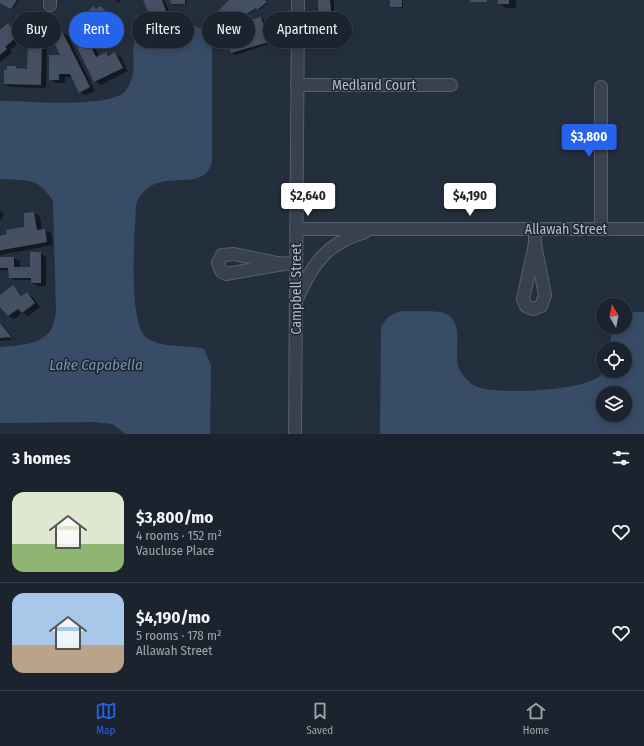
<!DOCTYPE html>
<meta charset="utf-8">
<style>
:root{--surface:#1b232e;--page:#282f3a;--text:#f1f3f6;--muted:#a0a4aa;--line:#39404a;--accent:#2563eb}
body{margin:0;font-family:"Fira Sans Condensed",sans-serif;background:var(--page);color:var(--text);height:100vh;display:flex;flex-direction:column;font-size:15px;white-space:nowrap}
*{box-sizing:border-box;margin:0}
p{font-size:13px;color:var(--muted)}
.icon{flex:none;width:22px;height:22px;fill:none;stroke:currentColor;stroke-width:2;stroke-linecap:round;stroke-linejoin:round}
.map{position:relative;height:434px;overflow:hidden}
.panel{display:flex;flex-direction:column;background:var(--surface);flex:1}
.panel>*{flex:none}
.hud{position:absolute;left:12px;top:12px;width:400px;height:36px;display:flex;gap:8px}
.needle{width:26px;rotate:350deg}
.fabs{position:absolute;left:596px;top:298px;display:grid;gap:8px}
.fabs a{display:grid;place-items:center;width:36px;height:36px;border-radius:50%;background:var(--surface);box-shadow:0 2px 10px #0003,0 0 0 1px var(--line);font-size:20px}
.price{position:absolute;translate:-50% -34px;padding:0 9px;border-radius:4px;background:#fff;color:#222;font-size:13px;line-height:26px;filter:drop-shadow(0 1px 2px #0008)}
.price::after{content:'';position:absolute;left:50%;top:24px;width:12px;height:9px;margin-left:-6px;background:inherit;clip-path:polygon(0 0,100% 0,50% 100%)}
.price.selected{background:var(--accent);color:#fff}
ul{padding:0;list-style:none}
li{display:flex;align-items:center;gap:12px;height:100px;padding:0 12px}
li+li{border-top:1px solid var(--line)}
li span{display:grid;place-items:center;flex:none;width:112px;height:80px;border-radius:12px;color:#555}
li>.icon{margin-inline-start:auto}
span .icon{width:48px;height:48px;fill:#fffc;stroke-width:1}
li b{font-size:17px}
h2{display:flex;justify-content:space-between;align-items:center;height:48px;padding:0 12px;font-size:17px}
.tag{padding:0 14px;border-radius:18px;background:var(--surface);box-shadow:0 2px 10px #0003,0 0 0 1px var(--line);font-size:14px;line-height:36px}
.tag.selected{background:var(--accent);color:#fff}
.dock{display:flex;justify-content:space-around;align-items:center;height:56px;border-top:1px solid var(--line);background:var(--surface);font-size:11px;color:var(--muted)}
.dock a{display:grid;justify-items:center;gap:2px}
.dock .selected{color:var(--accent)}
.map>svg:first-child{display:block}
.water{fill:#394c67;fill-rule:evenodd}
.shadow{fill:#0007}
.building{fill:#455162}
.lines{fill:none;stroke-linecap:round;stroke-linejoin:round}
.minor-casing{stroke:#565f6c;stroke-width:14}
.minor{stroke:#38414e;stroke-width:12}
.labels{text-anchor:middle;stroke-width:3;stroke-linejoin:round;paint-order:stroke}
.street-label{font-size:14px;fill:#b4bcc9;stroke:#1d2633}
.water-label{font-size:15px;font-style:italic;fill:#7c92b1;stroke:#1d2633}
</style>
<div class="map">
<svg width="644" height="434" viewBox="0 0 644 434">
<rect width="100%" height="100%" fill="#242f3e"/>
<g class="water">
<path d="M159,24C181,25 199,19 212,40V160C206,199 152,160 136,205C135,231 127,323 147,338C163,349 187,344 204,349L211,365L210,434H126L112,424L94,422L0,423V347C18,345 42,346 52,328C54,323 55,317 56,312L53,201C37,176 27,181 0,179V101C30,101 97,108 122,94C125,93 126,90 128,87C144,62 116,33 159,24Z"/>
<path d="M404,311C417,312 432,310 444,313C465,320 454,350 458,366C460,373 467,380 473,385C488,396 597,392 604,371H625V349H610L612,327H625V312H644V434H380L381,327C387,316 392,313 404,311ZM603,393H625V415H603Z"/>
</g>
<g class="shadow">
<polygon points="0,0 19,0 13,9"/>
<polygon points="115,0 121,0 118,3"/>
<polygon points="144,0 164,0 170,13 170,22 158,23 154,21"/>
<polygon points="171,0 186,0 187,4 173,5"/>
<polygon points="230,0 265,0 267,3 260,10 258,8 231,26 229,25"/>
<polygon points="319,0 334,0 334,12 322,13 319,10"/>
<polygon points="391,0 403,0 403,8 391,7"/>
<polygon points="499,0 516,0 516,8 506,8 499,3"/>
<polygon points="100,7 123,27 113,38 109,35 97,10"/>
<polygon points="261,18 265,20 272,43 235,55 231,52 255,31"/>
<polygon points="8,24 14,28 23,39 10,50 12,53 0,62 0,31"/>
<polygon points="62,32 68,36 95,91 85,95 79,92 72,77 65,77 65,83 56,83 50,79 62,56"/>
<polygon points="88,42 94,46 99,56 106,53 110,56 115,53 121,57 128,71 101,85 95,81"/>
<polygon points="41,43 47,47 46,88 10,87 5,84 8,71 16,67 20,70 28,70"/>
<polygon points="0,211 4,214 0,221"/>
<polygon points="34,213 40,216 42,230 51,233 53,245 0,255 0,237 26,228 25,214"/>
<polygon points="41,253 46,257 46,286 38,286 32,283 32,280 15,280 10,277 9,271 0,270 0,258 14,258 20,261 20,268 31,268"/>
<polygon points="13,287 23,296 27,294 33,297 40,307 28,316 22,313 14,319 8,316 0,305 0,300"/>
<polygon points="0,321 2,323 15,340 14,340"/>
<polygon points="0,325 12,340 0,341"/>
</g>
<g class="building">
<polygon points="0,0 17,0 11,9 0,3"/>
<polygon points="143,0 162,0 166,11 167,21 153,21 153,17 151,18"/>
<polygon points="170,0 185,0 185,4 171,4"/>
<polygon points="229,0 265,0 267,2 257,10 256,8 229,25 217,12"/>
<polygon points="318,0 330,0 331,11 318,11"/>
<rect x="390" y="0" width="12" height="7"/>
<rect x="470" y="0" width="17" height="2"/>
<rect x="498" y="0" width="11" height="4"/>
<polygon points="93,6 96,9 100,6 120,24 109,36 86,14"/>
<polygon points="261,17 269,42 231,53 226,38 253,30 250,20"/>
<polygon points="8,23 18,36 5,47 7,49 0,55 0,30"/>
<polygon points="62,31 90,87 79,93 70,74 59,74 59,80 49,80 49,55 60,55 51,37"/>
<polygon points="88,41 96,57 106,52 108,56 115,52 123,68 94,82 77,47"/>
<polygon points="28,42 42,42 41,85 4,84 4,70 7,70 7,66 16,66 16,68 27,69"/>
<polygon points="34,212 37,230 45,229 47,242 2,250 0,251 0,236 7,234 6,230 24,227 24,213"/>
<polygon points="30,252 41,252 41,283 31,283 31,278 9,278 8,268 0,268 0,257 14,257 14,267 30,267"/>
<polygon points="13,285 21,296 27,292 35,303 22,313 18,309 8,316 0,307 0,295"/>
<polygon points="0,323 11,337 0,338"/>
</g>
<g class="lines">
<g class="minor-casing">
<g id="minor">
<polyline points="50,5 50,0"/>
<polyline points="297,85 451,85"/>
<polyline points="601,87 601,229"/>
<polyline points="296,229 644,229"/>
<polyline points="535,244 545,295 541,306 533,309 526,306 523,299 535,244 535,229"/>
<polyline points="283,264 226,274 221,271 218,263 222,255 234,254 277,263 296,264"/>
<path d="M298,297C313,262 328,243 365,232"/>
<polyline points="295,434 298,0"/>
</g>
</g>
<use href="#minor" class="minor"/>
</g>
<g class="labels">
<g class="street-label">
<text x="374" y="90">Medland Court</text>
<text x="566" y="234">Allawah Street</text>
<text transform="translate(296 289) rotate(-90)" y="5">Campbell Street</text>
</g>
<g class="water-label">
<text x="96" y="370">Lake Capabella</text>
</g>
</g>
</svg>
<div class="fabs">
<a><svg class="needle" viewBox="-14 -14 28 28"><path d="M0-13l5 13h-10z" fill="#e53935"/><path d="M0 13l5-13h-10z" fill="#a0a4aa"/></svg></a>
<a><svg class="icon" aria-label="locate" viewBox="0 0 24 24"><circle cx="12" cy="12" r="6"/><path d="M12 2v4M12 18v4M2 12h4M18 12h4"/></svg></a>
<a><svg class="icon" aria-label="layers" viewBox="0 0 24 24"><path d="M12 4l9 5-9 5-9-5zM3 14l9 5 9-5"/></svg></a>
</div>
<b class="price selected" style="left:589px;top:158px">$3,800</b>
<b class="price" style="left:308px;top:217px">$2,640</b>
<b class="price" style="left:470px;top:217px">$4,190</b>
<div class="hud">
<a class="tag">Buy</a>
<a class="tag selected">Rent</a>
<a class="tag">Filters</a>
<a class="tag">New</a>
<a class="tag">Apartment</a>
</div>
</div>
<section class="panel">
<h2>3 homes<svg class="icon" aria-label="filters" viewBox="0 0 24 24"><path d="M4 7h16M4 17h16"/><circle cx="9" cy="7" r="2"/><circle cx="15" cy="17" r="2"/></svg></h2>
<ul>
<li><span style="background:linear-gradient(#dfe7d0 65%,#8fb573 0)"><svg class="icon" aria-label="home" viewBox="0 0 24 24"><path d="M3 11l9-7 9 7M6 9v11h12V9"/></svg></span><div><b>$3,800/mo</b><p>4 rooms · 152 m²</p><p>Vaucluse Place</p></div><svg class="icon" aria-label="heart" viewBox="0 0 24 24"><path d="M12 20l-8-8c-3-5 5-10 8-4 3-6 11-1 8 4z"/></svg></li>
<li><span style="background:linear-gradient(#a9c7e8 65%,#b9a48a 0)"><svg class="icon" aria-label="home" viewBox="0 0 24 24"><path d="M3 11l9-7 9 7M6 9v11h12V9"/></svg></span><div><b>$4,190/mo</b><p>5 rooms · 178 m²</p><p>Allawah Street</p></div><svg class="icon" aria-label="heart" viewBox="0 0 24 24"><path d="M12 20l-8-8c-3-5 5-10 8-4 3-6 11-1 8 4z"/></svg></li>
</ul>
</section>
<nav class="dock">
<a class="selected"><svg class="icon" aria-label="map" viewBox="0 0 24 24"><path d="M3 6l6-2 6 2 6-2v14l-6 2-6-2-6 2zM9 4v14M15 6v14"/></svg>Map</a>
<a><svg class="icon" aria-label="saved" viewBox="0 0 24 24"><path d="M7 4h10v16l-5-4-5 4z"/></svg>Saved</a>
<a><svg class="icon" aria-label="home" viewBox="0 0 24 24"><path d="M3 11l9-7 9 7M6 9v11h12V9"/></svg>Home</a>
</nav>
